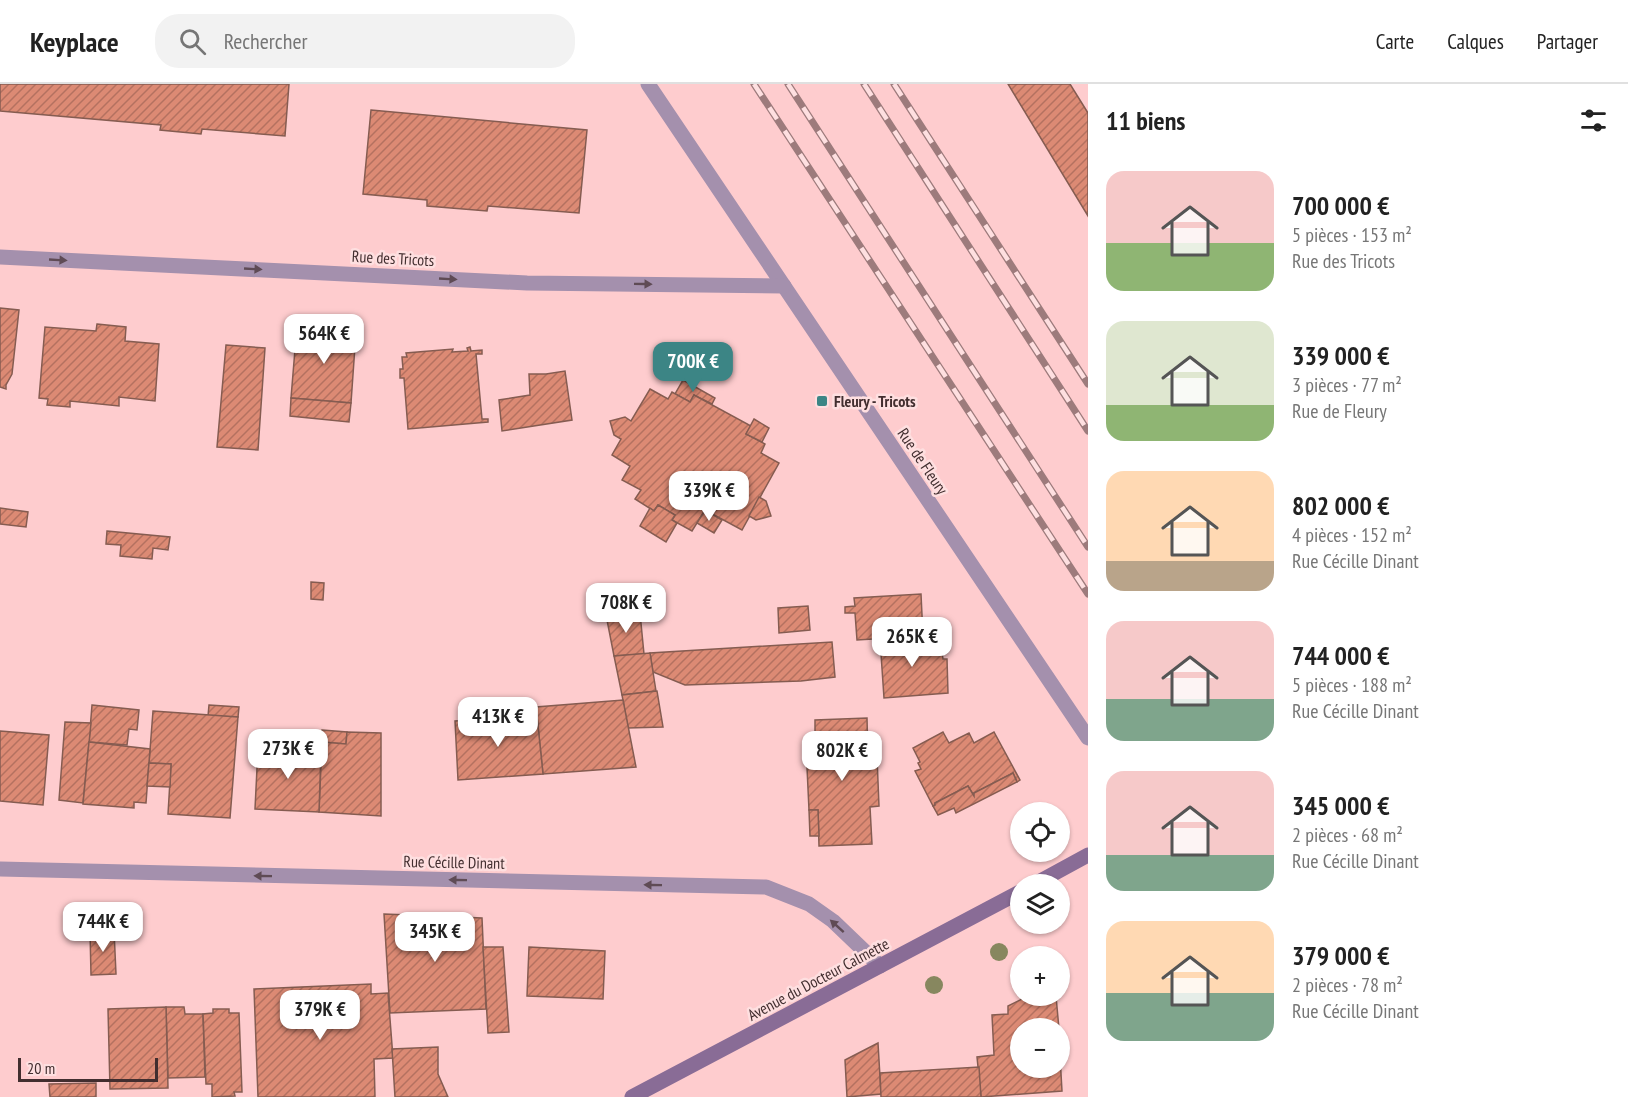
<!DOCTYPE html>
<html lang="fr">
<meta charset="utf-8">
<style>
:root{--surface:#fff;--page:#f2f2f2;--text:#222;--muted:#767676;--line:#e0e0e0;--accent:#3c8585}
body{margin:0;font-family:"PT Sans Narrow",sans-serif;background:var(--page);color:var(--text);height:100vh;display:flex;flex-direction:column;font-size:22px;white-space:nowrap}
*{box-sizing:border-box;margin:0}
p{font-size:20px;color:var(--muted)}
.icon{flex:none;width:33px;height:33px;fill:none;stroke:currentColor;stroke-width:2;stroke-linecap:round;stroke-linejoin:round}
.map{position:relative;flex:1;overflow:hidden}
.drawer{display:flex;flex-direction:column;background:var(--surface);width:540px}
.drawer>*{flex:none}
.buttons{position:absolute;left:1010px;top:718px;display:grid;gap:12px}
.buttons a{display:grid;place-items:center;width:60px;height:60px;border-radius:50%;background:var(--surface);box-shadow:0 2px 4px #0004;font-size:30px}
.scale{position:absolute;left:18px;bottom:15px;width:140px;box-sizing:border-box;padding-left:6px;border:3px solid #422e2f;border-top:0;font-size:16px;line-height:21px;white-space:nowrap;color:#422e2f;-webkit-text-stroke:4px #fedfe0;paint-order:stroke}
.price{position:absolute;translate:-50% -51px;padding:0 14px;border-radius:12px;background:#fff;color:#222;font-size:20px;line-height:39px;filter:drop-shadow(0 2px 3px #0008)}
.price::after{content:'';position:absolute;left:50%;top:36px;width:18px;height:14px;margin-left:-9px;background:inherit;clip-path:polygon(0 0,100% 0,50% 100%)}
.price.on{background:var(--accent);color:#fff}
ul{padding:0;list-style:none}
li{display:flex;align-items:center;gap:18px;height:150px;padding:0 18px}
li span{display:grid;place-items:center;flex:none;width:168px;height:120px;border-radius:18px;color:#555}
li>.icon{margin-inline-start:auto}
span .icon{width:72px;height:72px;fill:#fffc;stroke-width:1}
li b{font-size:26px}
h2{display:flex;justify-content:space-between;align-items:center;height:72px;padding:0 18px;font-size:26px}
header{display:flex;align-items:center;gap:36px;box-sizing:border-box;height:84px;padding:0 30px;background:var(--surface);border-bottom:2px solid var(--line)}
header strong{font-size:28px}
nav{display:flex;gap:33px;margin-inline-start:auto;font-size:21px}
.search{width:420px;height:54px;background:var(--page);display:flex;align-items:center;gap:15px;box-sizing:border-box;padding:0 21px;border-radius:24px;color:var(--muted);font-size:22px}
main{display:flex;flex:1;min-height:0}
.map>svg:first-child{display:block}
.building{fill:url(#building-hatch);stroke:#855c51;stroke-width:1.5}
.lines{fill:none;stroke-linecap:round;stroke-linejoin:round}
.street{stroke:#a490ad;stroke-width:15}
.secondary{stroke:#896c96;stroke-width:15}
.rail-casing{stroke:#9d7b7c;stroke-width:7}
.rail{stroke:#fedfe0;stroke-width:4.5;stroke-dasharray:14;stroke-linecap:butt}
.tree{fill:#87875f}
.oneway{fill:#5f4b55}
.poi-dot{fill:#3c8585;stroke:#fedfe0;stroke-width:2}
.labels{text-anchor:middle;stroke-width:5;stroke-linejoin:round;paint-order:stroke}
.street-label{font-size:16px;fill:#422e2f;stroke:#fedfe0}
.poi-label{font-size:16px;font-weight:bold;fill:#422e2f;stroke:#fedfe0;text-anchor:start}
</style>
<header>
<strong>Keyplace</strong>
<div class="search"><svg class="icon" aria-label="search" viewBox="0 0 24 24"><circle cx="10" cy="10" r="6"/><path d="M15 15l6 6"/></svg>Rechercher</div>
<nav><a>Carte</a><a>Calques</a><a>Partager</a></nav>
</header>
<main>
<div class="map">
<svg width="1088" height="1013" viewBox="0 0 1088 1013">
<defs>
<pattern id="building-hatch" width="6" height="6" patternUnits="userSpaceOnUse" patternTransform="scale(1.5)"><rect width="6" height="6" fill="#dc8a74"/><path d="M-1 1l2-2M0 6l6-6M5 7l2-2" fill="none" stroke="#b47160"/></pattern>
</defs>
<rect width="100%" height="100%" fill="#feccce"/>
<g class="building">
<polygon points="0,0 289,0 285,52 202,45 201,50 160,46 161,41 0,27"/>
<polygon points="1008,0 1070,0 1088,29 1088,132"/>
<polygon points="371,26 587,46 579,129 488,122 487,127 427,122 427,116 363,110"/>
<polygon points="0,224 19,226 12,290 6,301 6,305 0,303"/>
<polygon points="97,240 126,243 125,257 159,260 155,317 119,313 119,322 70,317 70,323 47,321 48,315 39,314 45,243 96,247"/>
<polygon points="297,241 356,248 351,319 291,314"/>
<polygon points="226,261 265,264 258,366 217,363"/>
<polygon points="470,263 471,267 482,266 482,270 476,270 482,335 488,335 488,338 408,345 404,294 400,294 400,285 403,285 402,273 407,273 406,269 453,265 452,268 468,267 467,264"/>
<polygon points="565,287 572,336 502,347 499,316 530,311 529,290 546,290"/>
<polygon points="683,296 715,314 712,320 694,311 690,318 675,310"/>
<polygon points="650,305 668,315 672,308 690,318 694,311 751,342 746,350 765,360 761,369 779,379 742,446 705,426 692,447 672,436 675,431 658,421 654,427 635,415 641,406 622,396 630,382 612,371 621,355 614,351 610,337 625,333 631,337"/>
<polygon points="291,314 351,319 349,338 290,332"/>
<polygon points="754,335 769,344 762,358 746,350"/>
<polygon points="759,413 766,417 771,432 756,436 749,432"/>
<polygon points="658,421 675,431 672,436 677,439 666,458 640,442 650,424 654,427"/>
<polygon points="0,424 28,428 26,443 0,440"/>
<polygon points="705,426 722,436 714,449 697,439"/>
<polygon points="107,447 170,453 168,466 153,464 152,475 120,472 121,461 106,460"/>
<polygon points="311,498 324,499 323,516 311,515"/>
<polygon points="921,510 923,552 857,556 855,529 845,529 845,523 855,522 854,514"/>
<polygon points="808,522 810,546 779,549 778,524"/>
<polygon points="640,529 644,570 614,572 606,531"/>
<polygon points="923,552 924,561 935,561 942,568 943,575 947,575 948,609 884,614 880,555"/>
<polygon points="832,558 835,593 801,597 685,601 653,588 650,569"/>
<polygon points="650,569 656,607 622,611 614,572"/>
<polygon points="657,607 663,643 628,644 622,611"/>
<polygon points="623,616 636,683 543,690 536,623"/>
<polygon points="92,621 139,626 137,646 129,645 127,661 89,658"/>
<polygon points="209,621 239,623 238,633 208,632"/>
<polygon points="153,627 238,633 230,734 168,730 171,680 149,679"/>
<polygon points="537,632 543,690 458,696 455,637"/>
<polygon points="867,634 868,674 877,673 879,722 870,723 872,760 819,762 818,726 809,726 806,662 815,661 815,636"/>
<polygon points="65,638 91,639 83,719 59,716"/>
<polygon points="322,646 347,648 346,660 322,658"/>
<polygon points="0,647 49,651 43,721 0,717"/>
<polygon points="347,648 381,649 381,732 319,728 322,658 346,660"/>
<polygon points="943,648 949,659 969,649 974,659 994,648 1020,696 1017,698 1013,689 974,709 974,712 968,702 935,719 935,721 933,722 915,687 921,685 918,679 920,678 913,664"/>
<polygon points="89,658 150,665 146,719 134,718 134,724 83,720"/>
<polygon points="258,664 321,666 319,728 255,725"/>
<polygon points="149,679 171,680 170,703 147,702"/>
<polygon points="1013,689 1017,698 956,729 954,724 938,731 933,722 935,721 935,719 968,702 974,712 974,709"/>
<polygon points="809,726 818,726 819,752 810,752"/>
<polygon points="384,830 482,834 486,925 390,929"/>
<polygon points="114,846 116,890 91,891 90,847"/>
<polygon points="483,863 503,863 509,948 488,949"/>
<polygon points="529,863 605,867 603,915 527,912"/>
<polygon points="371,900 371,910 388,909 393,974 374,975 375,1013 258,1013 254,905"/>
<polygon points="1028,912 1056,912 1059,945 1020,945 1020,984 1059,984 1059,954 1062,1007 981,1013 977,973 994,971 992,931 1008,930 1008,922"/>
<polygon points="166,923 184,923 185,930 203,930 205,993 168,994"/>
<polygon points="166,923 168,1004 110,1005 108,925"/>
<polygon points="213,925 229,925 229,929 239,929 242,1008 234,1008 235,1012 212,1013 212,1000 206,1000 203,930 213,929"/>
<polygon points="878,959 881,1010 847,1013 845,976"/>
<polygon points="438,963 438,990 448,1013 395,1013 392,965"/>
<polygon points="979,983 981,1013 881,1013 880,989"/>
<polygon points="96,999 96,1013 50,1013 49,1000"/>
</g>
<g class="lines">
<g class="street">
<polyline points="648,0 1088,654"/>
<polyline points="0,173 527,199 784,202"/>
<polyline points="0,785 766,803 809,820 833,837 880,882"/>
</g>
<g class="secondary">
<polyline points="1033,801 1088,771"/>
<polyline points="632,1013 1020,808"/>
</g>
<g class="rail-casing">
<g id="rail">
<polyline points="754,0 1088,510"/>
<polyline points="788,0 1088,463"/>
<polyline points="864,0 1088,347"/>
<polyline points="894,0 1088,300"/>
</g>
</g>
<use href="#rail" class="rail"/>
</g>
<g class="tree">
<circle cx="999" cy="868" r="9"/>
<circle cx="934" cy="901" r="9"/>
</g>
<defs><path id="oneway-solid" d="M-6-.8H1V-3.2L6.5 0L1 3.2V.8H-6Z" transform="scale(1.5)"/></defs>
<g class="oneway">
<use href="#oneway-solid" transform="translate(58 176) rotate(3)"/>
<use href="#oneway-solid" transform="translate(253 185) rotate(3)"/>
<use href="#oneway-solid" transform="translate(448 195) rotate(3)"/>
<use href="#oneway-solid" transform="translate(643 200) rotate(1)"/>
<use href="#oneway-solid" transform="translate(263 792) rotate(-179)"/>
<use href="#oneway-solid" transform="translate(458 796) rotate(-179)"/>
<use href="#oneway-solid" transform="translate(653 801) rotate(-179)"/>
<use href="#oneway-solid" transform="translate(837 842) rotate(-138)"/>
</g>
<rect class="poi-dot" x="816" y="311" width="12" height="12" rx="3"/>
<g class="labels">
<g class="street-label">
<text transform="translate(393 174) rotate(3)" y="6">Rue des Tricots</text>
<text transform="translate(923 377) rotate(56)" y="6">Rue de Fleury</text>
<text transform="translate(454 778) rotate(1)" y="6">Rue Cécille Dinant</text>
<text transform="translate(818 895) rotate(-28)" y="6">Avenue du Docteur Calmette</text>
</g>
<g class="poi-label">
<text x="834" y="323">Fleury - Tricots</text>
</g>
</g>
</svg>
<div class="buttons">
<a><svg class="icon" aria-label="locate" viewBox="0 0 24 24"><circle cx="12" cy="12" r="6"/><path d="M12 2v4M12 18v4M2 12h4M18 12h4"/></svg></a>
<a><svg class="icon" aria-label="layers" viewBox="0 0 24 24"><path d="M12 4l9 5-9 5-9-5zM3 14l9 5 9-5"/></svg></a>
<a>+</a>
<a>−</a>
</div>
<div class="scale">20 m</div>
<b class="price" style="left:324px;top:281px">564K €</b>
<b class="price on" style="left:693px;top:309px">700K €</b>
<b class="price" style="left:709px;top:438px">339K €</b>
<b class="price" style="left:626px;top:550px">708K €</b>
<b class="price" style="left:912px;top:584px">265K €</b>
<b class="price" style="left:498px;top:664px">413K €</b>
<b class="price" style="left:288px;top:696px">273K €</b>
<b class="price" style="left:842px;top:698px">802K €</b>
<b class="price" style="left:103px;top:869px">744K €</b>
<b class="price" style="left:435px;top:879px">345K €</b>
<b class="price" style="left:320px;top:957px">379K €</b>
</div>
<section class="drawer">
<h2>11 biens<svg class="icon" aria-label="filters" viewBox="0 0 24 24"><path d="M4 7h16M4 17h16"/><circle cx="9" cy="7" r="2"/><circle cx="15" cy="17" r="2"/></svg></h2>
<ul>
<li><span style="background:linear-gradient(#f6c9c9 60%,#8fb573 0)"><svg class="icon" aria-label="home" viewBox="0 0 24 24"><path d="M3 11l9-7 9 7M6 9v11h12V9"/></svg></span><div><b>700 000 €</b><p>5 pièces · 153 m²</p><p>Rue des Tricots</p></div></li>
<li><span style="background:linear-gradient(#dfe7d0 70%,#8fb573 0)"><svg class="icon" aria-label="home" viewBox="0 0 24 24"><path d="M3 11l9-7 9 7M6 9v11h12V9"/></svg></span><div><b>339 000 €</b><p>3 pièces · 77 m²</p><p>Rue de Fleury</p></div></li>
<li><span style="background:linear-gradient(#ffd9b3 75%,#b9a48a 0)"><svg class="icon" aria-label="home" viewBox="0 0 24 24"><path d="M3 11l9-7 9 7M6 9v11h12V9"/></svg></span><div><b>802 000 €</b><p>4 pièces · 152 m²</p><p>Rue Cécille Dinant</p></div></li>
<li><span style="background:linear-gradient(#f6c9c9 65%,#7fa58c 0)"><svg class="icon" aria-label="home" viewBox="0 0 24 24"><path d="M3 11l9-7 9 7M6 9v11h12V9"/></svg></span><div><b>744 000 €</b><p>5 pièces · 188 m²</p><p>Rue Cécille Dinant</p></div></li>
<li><span style="background:linear-gradient(#f6c9c9 70%,#7fa58c 0)"><svg class="icon" aria-label="home" viewBox="0 0 24 24"><path d="M3 11l9-7 9 7M6 9v11h12V9"/></svg></span><div><b>345 000 €</b><p>2 pièces · 68 m²</p><p>Rue Cécille Dinant</p></div></li>
<li><span style="background:linear-gradient(#ffd9b3 60%,#7fa58c 0)"><svg class="icon" aria-label="home" viewBox="0 0 24 24"><path d="M3 11l9-7 9 7M6 9v11h12V9"/></svg></span><div><b>379 000 €</b><p>2 pièces · 78 m²</p><p>Rue Cécille Dinant</p></div></li>
</ul>
</section>
</main>
